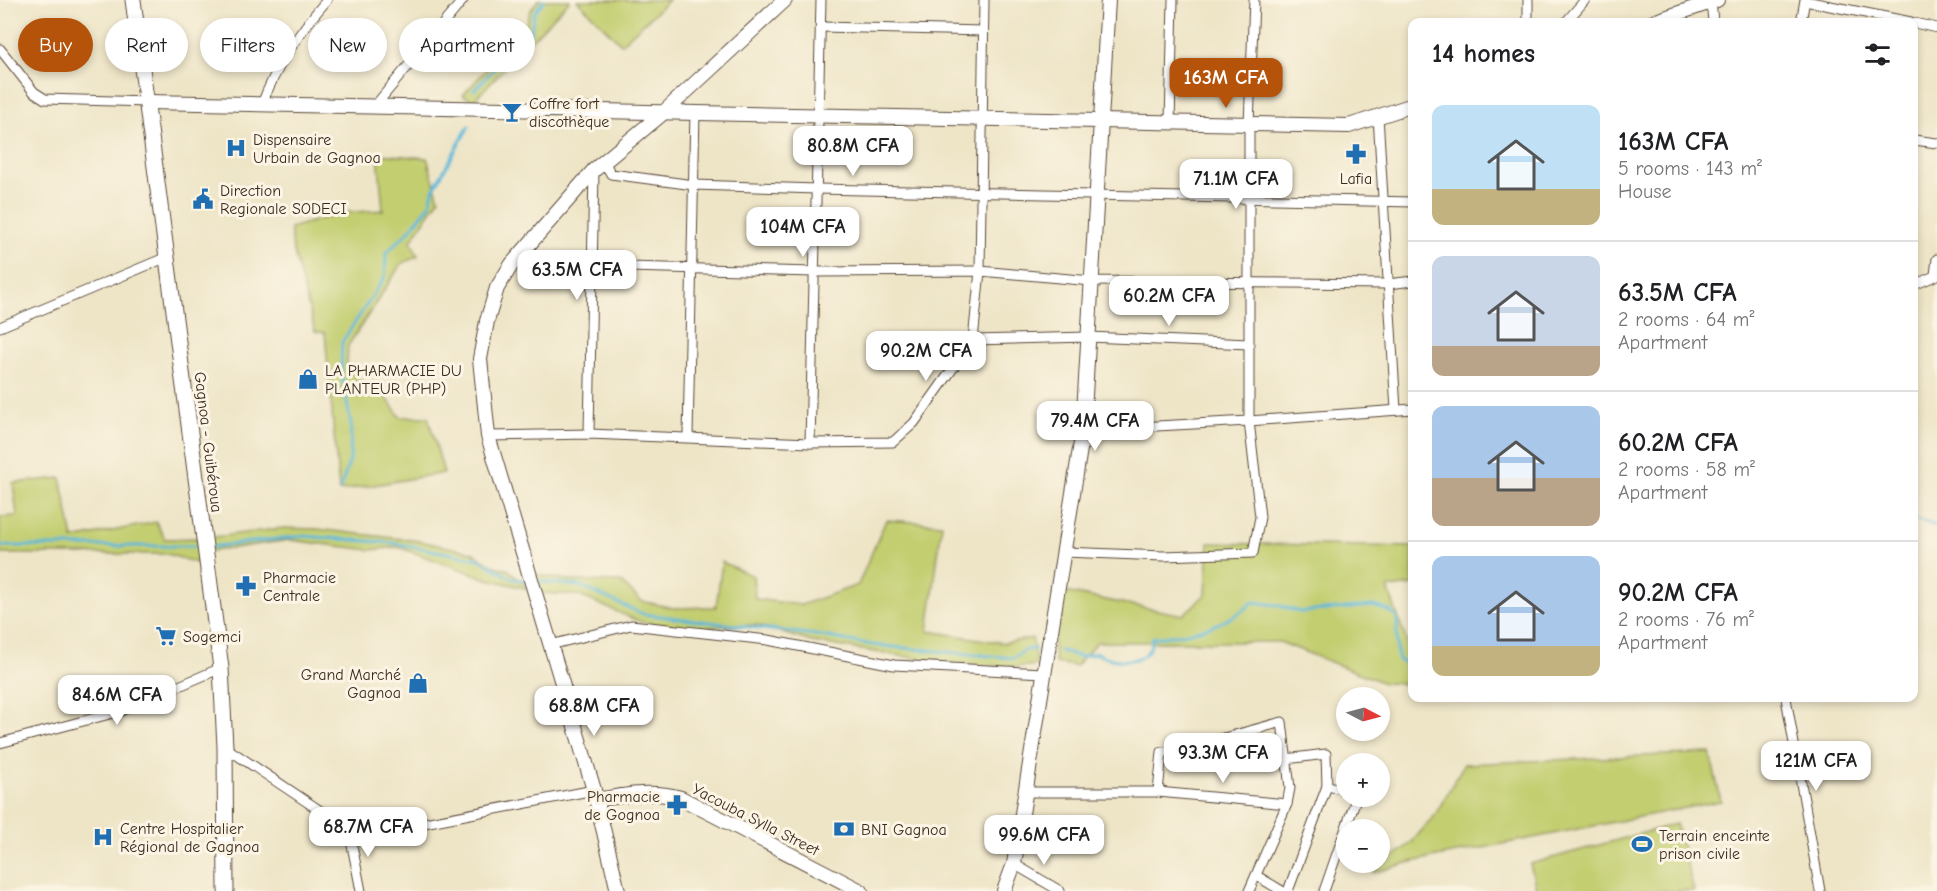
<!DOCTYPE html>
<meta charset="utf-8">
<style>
:root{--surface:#fff;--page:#f2f2f2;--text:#202124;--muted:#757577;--line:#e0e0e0;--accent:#b45309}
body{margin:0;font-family:"Comic Neue",sans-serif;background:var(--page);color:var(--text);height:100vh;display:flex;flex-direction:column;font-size:22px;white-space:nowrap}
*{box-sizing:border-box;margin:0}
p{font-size:20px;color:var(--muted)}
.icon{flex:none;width:33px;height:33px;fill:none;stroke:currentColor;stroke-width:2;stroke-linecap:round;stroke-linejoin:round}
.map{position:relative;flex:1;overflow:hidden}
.panel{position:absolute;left:1408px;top:18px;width:510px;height:684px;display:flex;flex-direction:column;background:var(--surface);border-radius:12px;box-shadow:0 3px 9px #0003}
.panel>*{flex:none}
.guide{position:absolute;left:18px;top:18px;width:570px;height:54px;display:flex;gap:12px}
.needle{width:39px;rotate:96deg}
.buttons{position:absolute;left:1336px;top:687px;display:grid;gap:12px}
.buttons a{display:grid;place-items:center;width:54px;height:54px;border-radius:50%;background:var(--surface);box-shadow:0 3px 9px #0003;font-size:30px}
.price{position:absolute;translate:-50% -51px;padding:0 14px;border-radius:12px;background:#fff;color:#222;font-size:20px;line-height:39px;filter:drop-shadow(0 2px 3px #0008)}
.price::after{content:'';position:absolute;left:50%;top:36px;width:18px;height:14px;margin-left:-9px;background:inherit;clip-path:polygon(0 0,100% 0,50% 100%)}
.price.on{background:var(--accent);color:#fff}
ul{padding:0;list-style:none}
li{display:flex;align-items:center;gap:18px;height:150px;padding:0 24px}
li+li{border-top:2px solid var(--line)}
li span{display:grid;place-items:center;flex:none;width:168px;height:120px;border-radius:12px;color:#555}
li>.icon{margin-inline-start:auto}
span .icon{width:72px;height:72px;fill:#fffc;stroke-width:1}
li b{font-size:26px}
h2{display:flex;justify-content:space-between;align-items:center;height:72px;padding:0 24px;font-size:26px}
.pill{padding:0 21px;border-radius:27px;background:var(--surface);box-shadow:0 3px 9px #0003;font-size:21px;line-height:54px}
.pill.on{background:var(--accent);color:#fff}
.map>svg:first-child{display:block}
.green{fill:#c2ce70;stroke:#7e7c47;stroke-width:1.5}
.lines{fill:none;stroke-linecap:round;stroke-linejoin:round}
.stream{stroke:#5cb8da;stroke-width:3}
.street-casing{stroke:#564637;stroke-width:11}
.secondary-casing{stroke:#564637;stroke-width:16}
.primary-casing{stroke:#564637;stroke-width:17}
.street{stroke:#fff;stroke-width:9}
.secondary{stroke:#fff;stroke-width:14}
.primary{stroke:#fff;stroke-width:15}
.labels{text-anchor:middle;stroke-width:6;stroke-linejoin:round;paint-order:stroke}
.poi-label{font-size:16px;fill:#3b2a1e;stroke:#fcf5e5;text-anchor:start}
.street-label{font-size:16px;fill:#3b2a1e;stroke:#fcf5e5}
</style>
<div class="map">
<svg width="1937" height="891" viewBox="0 0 1937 891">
<rect width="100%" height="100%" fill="#fcf5e5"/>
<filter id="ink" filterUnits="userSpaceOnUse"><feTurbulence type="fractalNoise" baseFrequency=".0167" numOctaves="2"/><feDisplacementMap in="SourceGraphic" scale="12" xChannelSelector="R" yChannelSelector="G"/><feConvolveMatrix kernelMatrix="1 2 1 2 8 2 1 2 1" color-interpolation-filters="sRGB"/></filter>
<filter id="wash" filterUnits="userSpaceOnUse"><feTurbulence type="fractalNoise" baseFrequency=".008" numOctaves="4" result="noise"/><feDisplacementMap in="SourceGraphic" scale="24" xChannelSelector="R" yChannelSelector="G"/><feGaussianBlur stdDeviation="1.35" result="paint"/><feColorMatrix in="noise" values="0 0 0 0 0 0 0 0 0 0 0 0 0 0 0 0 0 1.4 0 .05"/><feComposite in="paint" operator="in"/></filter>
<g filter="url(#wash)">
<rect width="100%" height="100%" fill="#eee5c7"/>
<g class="green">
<polygon points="538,0 570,0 473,101 463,95 525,27 530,11"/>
<polygon points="577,0 669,0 621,44"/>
<polygon points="378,154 427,158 439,199 411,241 418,256 401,264 348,346 347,364 357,379 381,390 400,417 428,417 444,473 339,491 325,333 315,331 293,249 290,228 342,213 383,210"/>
<polygon points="61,478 73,539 156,522 165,539 198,538 200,564 167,554 0,554 0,517 17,516 13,483"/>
<polygon points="886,520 942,524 928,631 1004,643 1032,638 1037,665 1016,667 952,664 812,642 757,625 688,628 641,622 578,595 541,593 532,574 574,581 621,582 641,601 673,608 716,607 722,562 753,576 755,599 801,605 858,585"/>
<polygon points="283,528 317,529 419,541 472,552 492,565 509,570 529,589 488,579 398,547 370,550 290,540 212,551 206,538"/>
<polygon points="1209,543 1413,547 1413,585 1388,588 1413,660 1413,684 1384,683 1280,642 1097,642 1076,666 1055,663 1053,639 1059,591 1183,615 1206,594"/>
<polygon points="1710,753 1721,801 1411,862 1373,873 1411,843 1435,815 1464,764"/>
<polygon points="1676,824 1694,891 1537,891 1530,864"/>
</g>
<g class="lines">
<g class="stream">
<polyline points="474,90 531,31 534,13 544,0"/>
<polyline points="340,489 350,460 351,424 341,371 342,342 385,277 386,253 408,232 430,205 433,190 469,126"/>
<polyline points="1914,519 1937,526"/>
<polyline points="0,546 201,546"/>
<polyline points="210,547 303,536 393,543 479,559 513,579 526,580"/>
<polyline points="535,581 580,586 643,614 816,635 872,645 1013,658 1025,650 1035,649"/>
<path d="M1059,650L1080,657L1097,653C1114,664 1152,666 1152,638C1187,635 1228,626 1253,602L1277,605L1300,612L1373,606L1390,611L1397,618V653L1399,660L1406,663L1413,662"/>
</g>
</g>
</g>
<g filter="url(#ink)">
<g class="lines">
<g class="street-casing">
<g id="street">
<polyline points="1528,0 1528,22"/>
<polyline points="1711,0 1713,22"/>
<polyline points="1805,1 1911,22"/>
<polyline points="1566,22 1585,0"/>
<polyline points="1801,22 1805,0"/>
<polyline points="1914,23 1937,28"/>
<polyline points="822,27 983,31"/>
<polyline points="0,49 34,92 45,99 148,102"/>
<path d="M262,104C277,64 299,32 327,0"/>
<polyline points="374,107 463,0"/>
<polyline points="1378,116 1396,410"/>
<polyline points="1170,123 1173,0"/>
<polyline points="1914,140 1937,143"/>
<polyline points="603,160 611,174 694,185 817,189 1413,202"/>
<polyline points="512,264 815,272 980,271 1092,281 1388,284 1413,281"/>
<polyline points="1935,275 1937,259"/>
<polyline points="1914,285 1937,275"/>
<polyline points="0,327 167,257"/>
<polyline points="973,340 1089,337 1249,344"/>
<polyline points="1083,430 1249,421 1413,409"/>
<polyline points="589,434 594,170"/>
<polyline points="488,436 589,434 810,443 893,442 914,423 973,340 980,271 984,0"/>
<polyline points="688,436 695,112"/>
<polyline points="810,443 821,0"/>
<polyline points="1064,552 1163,556 1253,553 1260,517 1249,421 1249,124 1254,0"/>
<polyline points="550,645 631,625 768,640 894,665 1044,673"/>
<polyline points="1786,698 1820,891"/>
<polyline points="1224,738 1230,766 1326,754 1327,786 1288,891"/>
<polyline points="0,743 121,711 221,668"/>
<polyline points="225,747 349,830 378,832 594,790"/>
<polyline points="1327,786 1347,790"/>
<polyline points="1025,792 1158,792 1162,752 1177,751 1282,722 1290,788 1287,804 1249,891"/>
<polyline points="1158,792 1287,804"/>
<polyline points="349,830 361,891"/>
<polyline points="1014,864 1060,891"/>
<polyline points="1257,876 1282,891"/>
<polyline points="1324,891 1357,796"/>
</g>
</g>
<g class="secondary-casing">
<g id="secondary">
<polyline points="1653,22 1717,0"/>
<polyline points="148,102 1349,126 1413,105"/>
<path d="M596,800C626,795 651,790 681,798L861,891"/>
<polyline points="618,891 594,790 488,436 480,359 487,321 497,288 512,264 594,170 663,113 785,0"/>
<polyline points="1004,891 1014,864 1083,430 1108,0"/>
</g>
</g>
<g class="primary-casing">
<polyline id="primary" points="133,0 221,668 225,747 226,891"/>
</g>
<use href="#street" class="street"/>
<use href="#secondary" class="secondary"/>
<use href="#primary" class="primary"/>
</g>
</g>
<defs>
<g id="bar-bare" transform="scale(1.62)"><path d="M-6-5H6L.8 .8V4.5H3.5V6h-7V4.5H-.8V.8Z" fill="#1f6fb2" stroke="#fcf5e5" stroke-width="2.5" paint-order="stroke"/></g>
<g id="hospital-bare" transform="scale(1.62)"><path d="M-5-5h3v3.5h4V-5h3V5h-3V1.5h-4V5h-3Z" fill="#1f6fb2" stroke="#fcf5e5" stroke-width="2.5" paint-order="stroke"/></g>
<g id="pharmacy-bare" transform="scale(1.62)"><path d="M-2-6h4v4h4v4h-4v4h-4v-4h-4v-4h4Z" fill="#1f6fb2" stroke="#fcf5e5" stroke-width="2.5" paint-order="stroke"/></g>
<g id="civic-bare" transform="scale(1.62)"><path d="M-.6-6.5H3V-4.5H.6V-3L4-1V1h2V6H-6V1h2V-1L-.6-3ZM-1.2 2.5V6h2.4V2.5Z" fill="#1f6fb2" stroke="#fcf5e5" stroke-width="2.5" paint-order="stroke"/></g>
<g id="shop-bare" transform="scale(1.62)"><path d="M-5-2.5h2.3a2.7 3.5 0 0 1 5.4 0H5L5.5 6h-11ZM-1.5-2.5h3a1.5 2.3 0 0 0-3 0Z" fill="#1f6fb2" stroke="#fcf5e5" stroke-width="2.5" paint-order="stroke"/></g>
<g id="supermarket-bare" transform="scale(1.62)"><path d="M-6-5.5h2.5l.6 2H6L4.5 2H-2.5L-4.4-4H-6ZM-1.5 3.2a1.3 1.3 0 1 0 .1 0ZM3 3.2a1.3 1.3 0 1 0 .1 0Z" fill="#1f6fb2" stroke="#fcf5e5" stroke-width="2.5" paint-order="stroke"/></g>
<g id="bank-bare" transform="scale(1.62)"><path d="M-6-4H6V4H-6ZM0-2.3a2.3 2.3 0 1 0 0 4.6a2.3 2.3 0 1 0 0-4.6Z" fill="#1f6fb2" stroke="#fcf5e5" stroke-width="2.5" paint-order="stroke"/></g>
<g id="stadium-bare" transform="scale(1.62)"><path d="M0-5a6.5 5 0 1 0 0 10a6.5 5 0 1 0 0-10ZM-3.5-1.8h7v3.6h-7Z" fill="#1f6fb2" stroke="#fcf5e5" stroke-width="2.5" paint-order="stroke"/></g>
</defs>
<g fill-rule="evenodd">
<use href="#bar-bare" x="512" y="112"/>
<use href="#hospital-bare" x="236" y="148"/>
<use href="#pharmacy-bare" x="1356" y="154"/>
<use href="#civic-bare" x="203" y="199"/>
<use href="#shop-bare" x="308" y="379"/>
<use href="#pharmacy-bare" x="246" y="586"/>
<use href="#supermarket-bare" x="166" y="636"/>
<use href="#shop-bare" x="418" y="683"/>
<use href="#pharmacy-bare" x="677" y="805"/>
<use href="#bank-bare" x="844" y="829"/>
<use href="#hospital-bare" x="103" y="837"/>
<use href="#stadium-bare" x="1642" y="844"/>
</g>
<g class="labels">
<g class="poi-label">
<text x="529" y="109">Coffre fort<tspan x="529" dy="18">discothèque</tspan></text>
<text x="253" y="145">Dispensaire<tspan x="253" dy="18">Urbain de Gagnoa</tspan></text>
<text x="1356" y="184" text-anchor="middle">Lafia</text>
<text x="220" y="196">Direction<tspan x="220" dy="18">Regionale SODECI</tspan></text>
<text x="325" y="376">LA PHARMACIE DU<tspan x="325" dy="18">PLANTEUR (PHP)</tspan></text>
<text x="263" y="583">Pharmacie<tspan x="263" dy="18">Centrale</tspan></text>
<text x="183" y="642">Sogemci</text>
<text x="401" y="680" text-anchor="end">Grand Marché<tspan x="401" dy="18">Gagnoa</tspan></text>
<text x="660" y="802" text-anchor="end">Pharmacie<tspan x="660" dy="18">de Gognoa</tspan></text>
<text x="120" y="834">Centre Hospitalier<tspan x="120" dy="18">Régional de Gagnoa</tspan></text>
<text x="861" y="835">BNI Gagnoa</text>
<text x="1659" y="841">Terrain enceinte<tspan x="1659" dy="18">prison civile</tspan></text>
</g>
<g class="street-label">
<text transform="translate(209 442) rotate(83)" y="6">Gagnoa - Guibéroua</text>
<text transform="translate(756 819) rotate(27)" y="6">Yacouba Sylla Street</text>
</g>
</g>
</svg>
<div class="buttons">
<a><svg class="needle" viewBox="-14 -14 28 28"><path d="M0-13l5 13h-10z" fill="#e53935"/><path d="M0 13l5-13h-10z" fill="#757577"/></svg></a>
<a>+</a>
<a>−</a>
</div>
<b class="price on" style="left:1226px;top:109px">163M CFA</b>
<b class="price" style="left:853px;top:177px">80.8M CFA</b>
<b class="price" style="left:1236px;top:210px">71.1M CFA</b>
<b class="price" style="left:803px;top:258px">104M CFA</b>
<b class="price" style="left:577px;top:301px">63.5M CFA</b>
<b class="price" style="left:1169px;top:327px">60.2M CFA</b>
<b class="price" style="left:926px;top:382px">90.2M CFA</b>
<b class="price" style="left:1095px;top:452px">79.4M CFA</b>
<b class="price" style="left:117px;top:726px">84.6M CFA</b>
<b class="price" style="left:594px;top:737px">68.8M CFA</b>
<b class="price" style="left:1223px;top:784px">93.3M CFA</b>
<b class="price" style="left:1816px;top:792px">121M CFA</b>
<b class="price" style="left:368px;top:858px">68.7M CFA</b>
<b class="price" style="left:1044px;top:866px">99.6M CFA</b>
<div class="guide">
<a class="pill on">Buy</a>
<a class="pill">Rent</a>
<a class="pill">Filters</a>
<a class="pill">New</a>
<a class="pill">Apartment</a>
</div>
<section class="panel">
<h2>14 homes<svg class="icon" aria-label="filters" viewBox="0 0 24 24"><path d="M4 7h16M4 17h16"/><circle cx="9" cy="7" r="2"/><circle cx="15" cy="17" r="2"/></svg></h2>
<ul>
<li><span style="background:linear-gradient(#bfe0f5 70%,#c2b280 0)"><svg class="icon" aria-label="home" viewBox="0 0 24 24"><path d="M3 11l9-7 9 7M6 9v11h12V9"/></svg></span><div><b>163M CFA</b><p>5 rooms · 143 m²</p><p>House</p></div></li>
<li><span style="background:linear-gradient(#c9d6e8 75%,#b9a48a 0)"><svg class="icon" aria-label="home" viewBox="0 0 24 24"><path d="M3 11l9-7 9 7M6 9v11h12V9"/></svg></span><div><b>63.5M CFA</b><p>2 rooms · 64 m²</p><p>Apartment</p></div></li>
<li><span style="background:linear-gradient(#a9c7e8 60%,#b9a48a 0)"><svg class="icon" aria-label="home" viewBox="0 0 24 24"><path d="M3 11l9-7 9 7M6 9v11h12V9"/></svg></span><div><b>60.2M CFA</b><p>2 rooms · 58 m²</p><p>Apartment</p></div></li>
<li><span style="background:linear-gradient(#a9c7e8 75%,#c2b280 0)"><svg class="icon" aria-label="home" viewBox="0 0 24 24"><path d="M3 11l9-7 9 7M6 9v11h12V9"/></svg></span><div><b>90.2M CFA</b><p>2 rooms · 76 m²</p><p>Apartment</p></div></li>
</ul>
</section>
</div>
